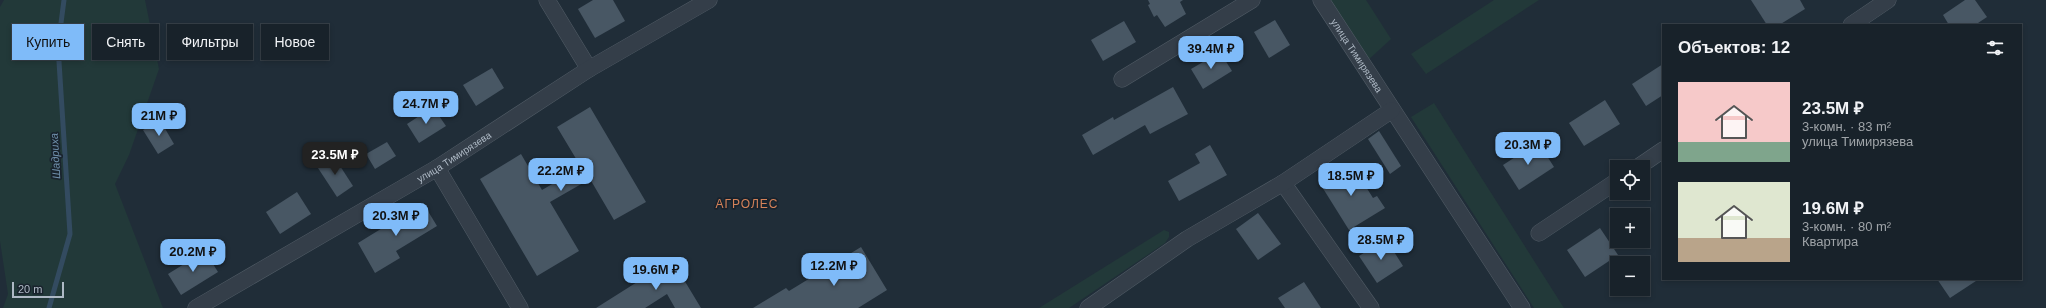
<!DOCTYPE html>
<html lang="ru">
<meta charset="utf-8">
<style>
:root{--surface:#18222a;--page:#212a32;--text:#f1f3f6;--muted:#9fa4a8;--line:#363f47;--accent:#7fbbf9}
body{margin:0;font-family:Arial,sans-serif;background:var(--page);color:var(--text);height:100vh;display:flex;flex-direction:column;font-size:15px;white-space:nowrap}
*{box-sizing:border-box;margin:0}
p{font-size:13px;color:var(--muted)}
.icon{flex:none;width:22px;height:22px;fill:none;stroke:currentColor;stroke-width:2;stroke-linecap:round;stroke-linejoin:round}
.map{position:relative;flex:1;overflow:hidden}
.panel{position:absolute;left:1662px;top:24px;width:360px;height:256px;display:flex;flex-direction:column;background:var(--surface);border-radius:0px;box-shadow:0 2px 6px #0003,0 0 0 1px var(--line)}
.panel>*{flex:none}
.top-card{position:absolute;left:12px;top:24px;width:380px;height:36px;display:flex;gap:8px}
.controls{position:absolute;left:1610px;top:160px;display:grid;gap:8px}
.controls a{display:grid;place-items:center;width:40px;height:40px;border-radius:0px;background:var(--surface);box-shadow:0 2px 6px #0003,0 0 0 1px var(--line);font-size:20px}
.scale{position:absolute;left:12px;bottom:10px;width:52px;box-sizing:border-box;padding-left:4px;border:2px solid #aeb9c5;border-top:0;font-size:11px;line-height:14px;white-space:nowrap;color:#aeb9c5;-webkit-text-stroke:3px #19232d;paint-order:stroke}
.price{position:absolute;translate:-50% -34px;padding:0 9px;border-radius:8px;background:var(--accent);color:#111;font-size:13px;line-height:26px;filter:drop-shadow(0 1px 2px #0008)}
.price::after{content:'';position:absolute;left:50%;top:24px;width:12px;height:9px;margin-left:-6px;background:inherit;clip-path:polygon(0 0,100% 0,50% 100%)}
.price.current{background:#222;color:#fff}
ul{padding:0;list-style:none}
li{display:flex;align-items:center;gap:12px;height:100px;padding:0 16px}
li span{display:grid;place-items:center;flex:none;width:112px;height:80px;border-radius:0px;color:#555}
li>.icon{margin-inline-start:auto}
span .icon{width:48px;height:48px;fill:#fffc;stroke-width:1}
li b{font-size:17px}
h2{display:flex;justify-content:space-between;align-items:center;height:48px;padding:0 16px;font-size:17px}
.tag{padding:0 14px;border-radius:0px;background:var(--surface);box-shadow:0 2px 6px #0003,0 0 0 1px var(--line);font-size:14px;line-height:36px}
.tag.current{background:var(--accent);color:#111}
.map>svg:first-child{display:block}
.green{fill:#223939}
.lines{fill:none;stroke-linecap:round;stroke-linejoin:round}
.stream{stroke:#334b60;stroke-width:5}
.building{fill:#485764}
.minor-casing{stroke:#515c66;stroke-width:17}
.minor{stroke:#343e49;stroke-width:16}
.labels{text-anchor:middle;stroke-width:3.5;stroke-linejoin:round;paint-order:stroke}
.street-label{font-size:10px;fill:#aeb9c5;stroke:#19232d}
.water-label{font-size:11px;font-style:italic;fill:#6e8eaa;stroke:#19232d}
.quarter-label{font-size:12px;letter-spacing:1px;fill:#d58259;stroke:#19232d}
</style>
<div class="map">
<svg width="2046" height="308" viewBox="0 0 2046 308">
<rect width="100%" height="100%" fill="#202d38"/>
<g class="green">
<polygon points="4,0 145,0 159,69 129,155 115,184 163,308 3,308 8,294 0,241 0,7"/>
<polygon points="1328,0 1366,0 1391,39 1367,61"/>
<polygon points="1494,0 1539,0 1426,74 1411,54"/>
<polygon points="1434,103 1564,308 1534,308 1411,117"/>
<polygon points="1164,230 1169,232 1169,237 1165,243 1069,308 1039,308"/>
</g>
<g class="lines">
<polyline class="stream" points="49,308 70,234 58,46 64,0"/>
</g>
<g class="building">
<polygon points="593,0 613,0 625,21 595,38 578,9"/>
<polygon points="1148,0 1183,0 1180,2 1186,14 1165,27 1157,15 1154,17 1148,5 1150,4"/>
<polygon points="1751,0 1800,0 1805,9 1779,25 1767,25"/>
<polygon points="1965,0 1975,0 1987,17 1975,25 1949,25 1943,15"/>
<polygon points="1275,20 1290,45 1269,58 1254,32"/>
<polygon points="1124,21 1136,42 1103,61 1091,40"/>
<polygon points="1220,52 1232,71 1203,89 1191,69"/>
<polygon points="1663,64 1663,95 1646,106 1632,84"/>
<polygon points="492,68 504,88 476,106 463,85"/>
<polygon points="1173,87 1188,114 1150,134 1145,125 1093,155 1082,135 1113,117 1114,120"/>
<polygon points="1605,100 1620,124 1584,146 1569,123"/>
<polygon points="433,107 446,126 419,143 407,124"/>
<polygon points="590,107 646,202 614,220 590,179 550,202 579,251 537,276 480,179 521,154 542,190 581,167 557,127"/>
<polygon points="160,120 174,144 158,154 143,130"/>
<polygon points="1379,131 1401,166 1390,174 1368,139"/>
<polygon points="387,142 396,156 375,169 366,154"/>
<polygon points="1538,142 1554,167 1519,190 1503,165"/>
<polygon points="1210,145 1227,175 1179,201 1168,181 1200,163 1195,154"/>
<polygon points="333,155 353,186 337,197 316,165"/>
<polygon points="1351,163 1373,198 1377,196 1385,208 1349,230 1319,182"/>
<polygon points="297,192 311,214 280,234 266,212"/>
<polygon points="423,203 437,226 396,251 400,258 375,273 358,243"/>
<polygon points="1258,213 1281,244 1258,260 1236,229"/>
<polygon points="1600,228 1618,255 1585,277 1567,250"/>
<polygon points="1386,239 1403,266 1377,283 1359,256"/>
<polygon points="861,247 887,290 858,308 753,308 786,288 789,291"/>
<polygon points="205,251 218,272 181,295 168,274"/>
<polygon points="672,260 701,308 675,308 667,294 645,308 596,308"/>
<polygon points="1937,279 1979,279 1950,298"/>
<polygon points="1304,282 1321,308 1285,308 1278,298"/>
</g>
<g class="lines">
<g class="minor-casing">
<g id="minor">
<polyline points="547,0 589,69"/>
<path id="s1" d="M1321,0L1522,308"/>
<polyline points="1851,25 1888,0"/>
<polyline points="1122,79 1252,0"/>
<polyline points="1638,167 1663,150"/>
<polyline points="437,168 520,308"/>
<polyline points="1283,183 1371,308"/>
<polyline points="1539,233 1617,181"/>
<path id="s2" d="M196,308L437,168L589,69L709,0"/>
<polyline points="1088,308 1187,239 1283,183 1392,110"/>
</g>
</g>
<use href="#minor" class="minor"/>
</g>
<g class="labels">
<g class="street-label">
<text dy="4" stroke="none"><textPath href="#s1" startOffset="66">улица Тимирязева</textPath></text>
<text dy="4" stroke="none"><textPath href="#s2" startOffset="299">улица Тимирязева</textPath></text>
</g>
<g class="water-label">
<text transform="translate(55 156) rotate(-93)" y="4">Шадриха</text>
</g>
<g class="quarter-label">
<text x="747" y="208">АГРОЛЕС</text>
</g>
</g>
</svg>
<div class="controls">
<a><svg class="icon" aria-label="locate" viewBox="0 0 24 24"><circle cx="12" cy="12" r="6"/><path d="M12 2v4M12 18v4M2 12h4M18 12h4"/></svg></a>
<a>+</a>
<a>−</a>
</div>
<div class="scale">20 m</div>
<b class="price" style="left:1211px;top:70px">39.4M ₽</b>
<b class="price" style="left:426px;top:125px">24.7M ₽</b>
<b class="price" style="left:159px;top:137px">21M ₽</b>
<b class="price" style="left:1528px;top:166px">20.3M ₽</b>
<b class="price current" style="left:335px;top:176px">23.5M ₽</b>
<b class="price" style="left:561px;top:192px">22.2M ₽</b>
<b class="price" style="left:1351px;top:197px">18.5M ₽</b>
<b class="price" style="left:396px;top:237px">20.3M ₽</b>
<b class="price" style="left:1381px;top:261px">28.5M ₽</b>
<b class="price" style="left:193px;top:273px">20.2M ₽</b>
<b class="price" style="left:834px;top:287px">12.2M ₽</b>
<b class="price" style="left:656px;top:291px">19.6M ₽</b>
<div class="top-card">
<a class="tag current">Купить</a>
<a class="tag">Снять</a>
<a class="tag">Фильтры</a>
<a class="tag">Новое</a>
</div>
<section class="panel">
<h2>Объектов: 12<svg class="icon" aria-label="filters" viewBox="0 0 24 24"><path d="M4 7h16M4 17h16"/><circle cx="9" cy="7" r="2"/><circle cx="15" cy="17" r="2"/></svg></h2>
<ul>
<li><span style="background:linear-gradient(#f6c9c9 75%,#7fa58c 0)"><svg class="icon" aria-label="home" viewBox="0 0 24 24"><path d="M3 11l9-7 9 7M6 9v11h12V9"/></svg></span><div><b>23.5M ₽</b><p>3-комн. · 83 m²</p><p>улица Тимирязева</p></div></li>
<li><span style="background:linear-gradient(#dfe7d0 70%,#b9a48a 0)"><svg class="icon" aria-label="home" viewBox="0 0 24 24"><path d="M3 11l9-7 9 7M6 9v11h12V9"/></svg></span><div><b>19.6M ₽</b><p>3-комн. · 80 m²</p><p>Квартира</p></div></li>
</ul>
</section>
</div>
